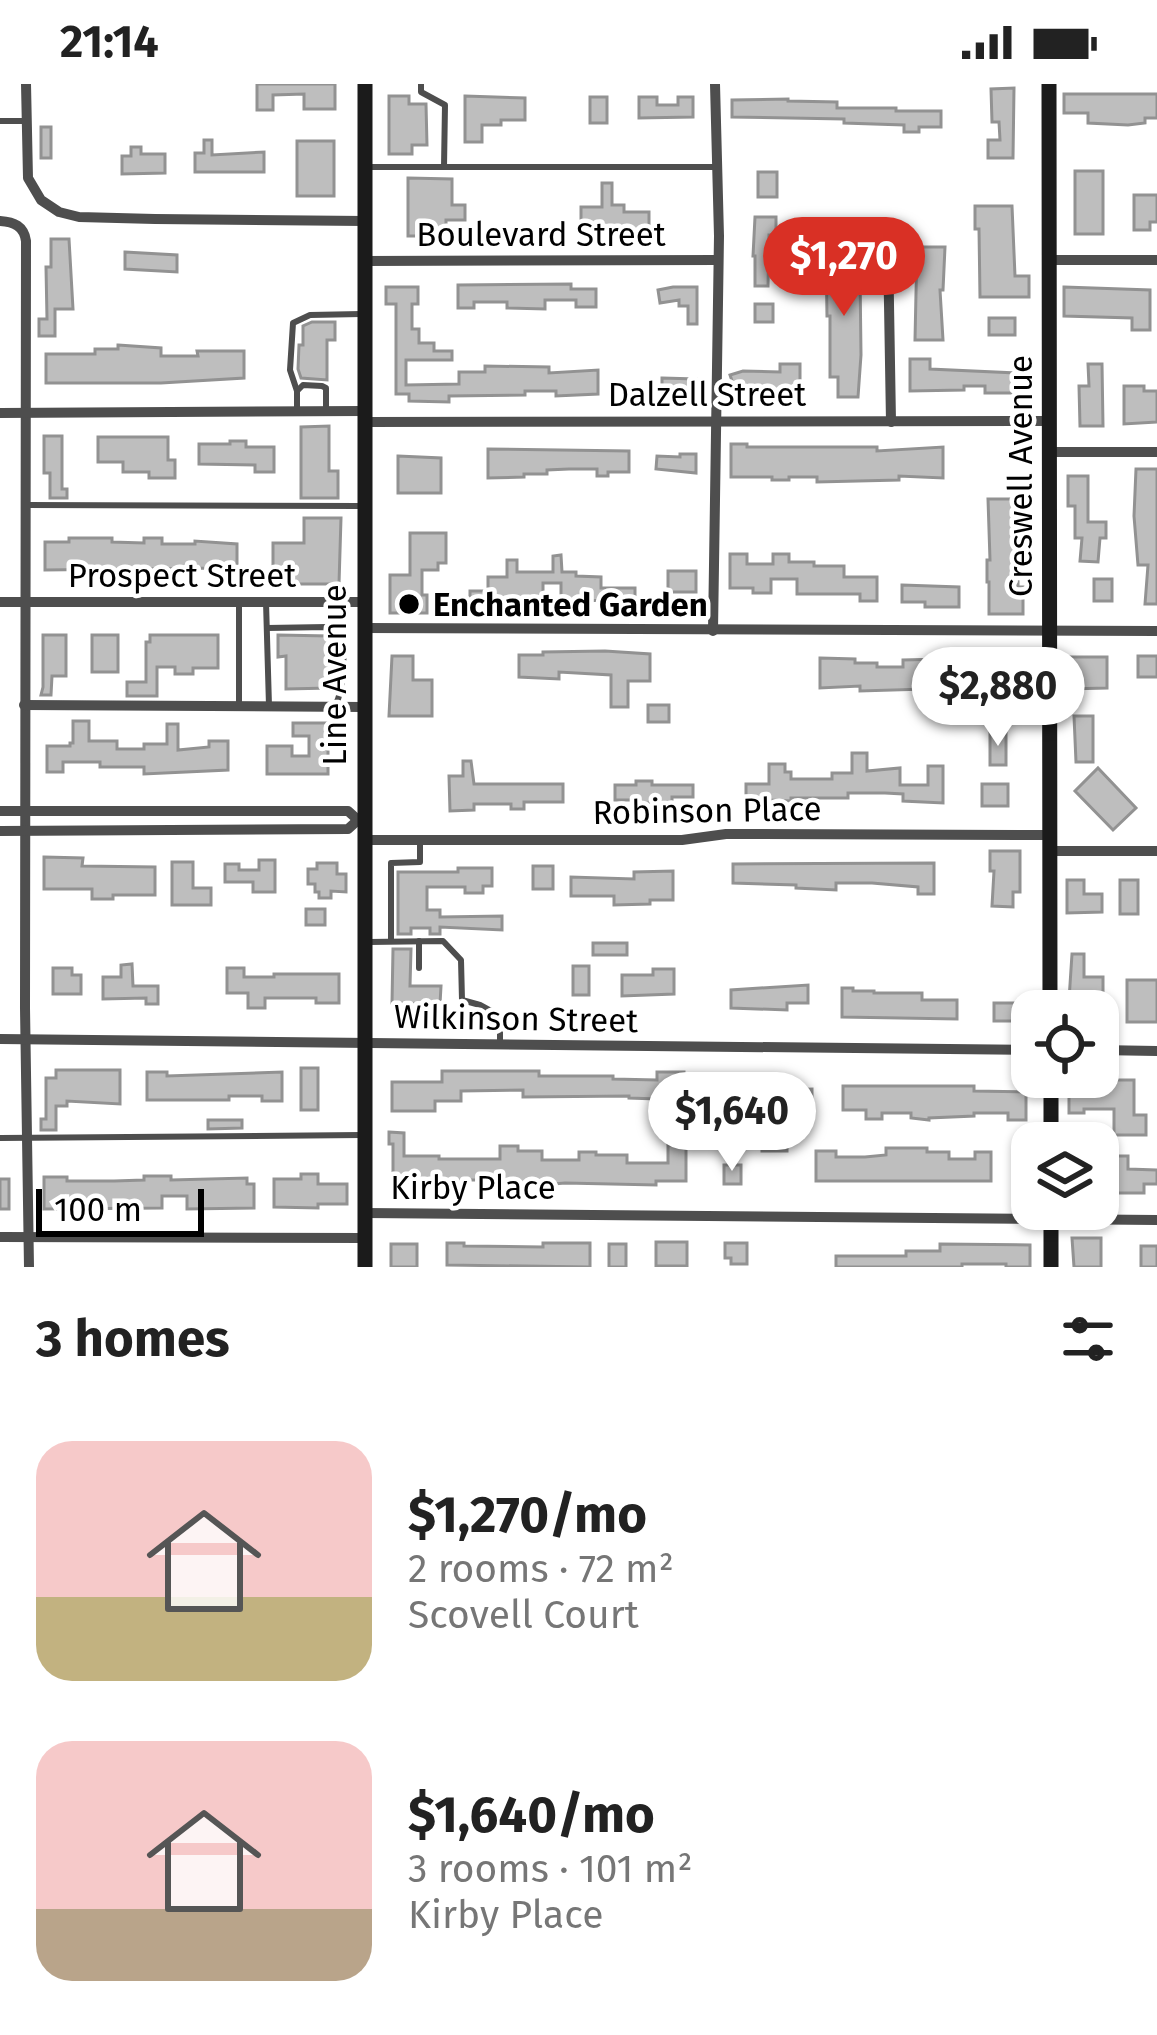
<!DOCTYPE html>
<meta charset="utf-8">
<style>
:root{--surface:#fff;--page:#f2f2f2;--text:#222;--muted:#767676;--accent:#d93025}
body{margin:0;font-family:"Fira Sans",sans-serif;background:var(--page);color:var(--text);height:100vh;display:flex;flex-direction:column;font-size:45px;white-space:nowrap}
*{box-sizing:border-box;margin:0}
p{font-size:39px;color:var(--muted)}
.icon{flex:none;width:66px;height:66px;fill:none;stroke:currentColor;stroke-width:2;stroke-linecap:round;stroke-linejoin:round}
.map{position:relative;height:1183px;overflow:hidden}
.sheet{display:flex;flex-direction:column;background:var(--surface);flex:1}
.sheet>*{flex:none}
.tools{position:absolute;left:1011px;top:906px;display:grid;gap:24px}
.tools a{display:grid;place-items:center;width:108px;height:108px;border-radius:24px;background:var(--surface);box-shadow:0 3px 9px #0004;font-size:60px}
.scale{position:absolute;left:36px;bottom:30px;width:168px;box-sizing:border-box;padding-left:12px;border:6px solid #000;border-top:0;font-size:33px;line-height:42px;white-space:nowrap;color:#000;-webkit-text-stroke:9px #fff;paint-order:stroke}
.price{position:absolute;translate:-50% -102px;padding:0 27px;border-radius:42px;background:#fff;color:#222;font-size:39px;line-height:78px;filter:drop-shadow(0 3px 6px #0008)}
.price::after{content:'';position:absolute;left:50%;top:72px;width:36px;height:27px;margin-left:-18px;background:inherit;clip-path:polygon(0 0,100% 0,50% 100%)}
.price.current{background:var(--accent);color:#fff}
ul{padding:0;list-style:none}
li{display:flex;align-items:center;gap:36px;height:300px;padding:0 36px}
li span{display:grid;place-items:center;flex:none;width:336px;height:240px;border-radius:36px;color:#555}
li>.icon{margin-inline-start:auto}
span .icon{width:144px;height:144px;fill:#fffc;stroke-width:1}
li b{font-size:51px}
h2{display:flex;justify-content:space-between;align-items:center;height:144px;padding:0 36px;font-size:51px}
.status{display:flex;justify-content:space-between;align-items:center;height:84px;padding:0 60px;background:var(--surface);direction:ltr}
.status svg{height:33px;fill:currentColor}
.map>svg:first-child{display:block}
.building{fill:#bebebe;stroke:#929292;stroke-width:3}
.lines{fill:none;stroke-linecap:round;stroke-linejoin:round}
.lane{stroke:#4e4e4e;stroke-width:6}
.street{stroke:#4e4e4e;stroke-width:10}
.secondary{stroke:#1b1b1b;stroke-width:15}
.poi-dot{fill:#000;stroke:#fff;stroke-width:4.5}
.labels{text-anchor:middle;stroke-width:9;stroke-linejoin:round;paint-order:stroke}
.street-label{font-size:33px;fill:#000;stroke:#fff}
.poi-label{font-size:33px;font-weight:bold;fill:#000;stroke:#fff;text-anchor:start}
</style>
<div class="status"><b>21:14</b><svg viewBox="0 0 49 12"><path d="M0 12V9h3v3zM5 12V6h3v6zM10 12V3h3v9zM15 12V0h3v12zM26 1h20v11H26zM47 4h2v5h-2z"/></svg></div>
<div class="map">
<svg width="1157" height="1183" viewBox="0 0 1157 1183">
<rect width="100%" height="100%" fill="#fff"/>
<g class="building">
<polygon points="257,0 335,0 335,25 304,25 304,10 273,11 273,26 257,26"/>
<polygon points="1014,4 1013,74 988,74 988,56 1000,56 999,38 992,38 991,5"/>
<polygon points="1064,10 1157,10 1157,34 1145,34 1145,39 1128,41 1088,39 1088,29 1064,29"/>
<polygon points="389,12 409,12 409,20 426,20 427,61 412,61 412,70 389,70"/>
<polygon points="465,12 525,14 525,36 501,36 501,41 482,41 482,58 465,58"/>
<rect x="590" y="13" width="17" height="26"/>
<polygon points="639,13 657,13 657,21 678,21 678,13 693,13 693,33 639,34"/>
<polygon points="788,15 788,17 837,18 837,24 896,24 896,27 941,27 941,43 919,43 919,48 904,48 904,41 844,39 844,35 732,33 732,16"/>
<rect x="41" y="43" width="10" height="31"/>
<polygon points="204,56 212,56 212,71 264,68 264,88 195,88 195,69 204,69"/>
<rect x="297" y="57" width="37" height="55"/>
<polygon points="131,63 141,63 141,70 165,70 165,89 122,90 122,72 131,72"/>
<rect x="1075" y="87" width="28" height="63"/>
<rect x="758" y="88" width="19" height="25"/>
<polygon points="408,94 452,95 452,121 465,121 465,136 446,136 446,152 408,152"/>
<polygon points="602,99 612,99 612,121 624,121 624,128 649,128 649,147 581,149 581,123 602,123"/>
<polygon points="1134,111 1157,111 1157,138 1150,138 1150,146 1134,146"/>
<polygon points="975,122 1012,122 1015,192 1029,192 1029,213 980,213 979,145 975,145"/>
<polygon points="755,133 776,133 776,151 769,151 768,202 755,202 755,172 753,172"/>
<polygon points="51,155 69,155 73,225 55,225 55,252 39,252 39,235 47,235 46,183 51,183"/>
<polygon points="917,163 945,163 943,206 940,206 943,256 915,256"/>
<polygon points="826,164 857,164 857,190 860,190 861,271 858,313 838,313 838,293 830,293 830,232 827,232"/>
<polygon points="125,168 177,171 177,188 125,185"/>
<polygon points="571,200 571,205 596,205 596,223 576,223 576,216 545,216 545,225 507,224 507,218 474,218 474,224 458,224 458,201"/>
<polygon points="386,203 418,203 418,220 412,220 412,245 419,245 419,259 434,259 434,267 452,267 452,276 406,276 406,301 459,300 459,288 485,288 485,282 549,283 549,289 598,286 598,310 556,312 556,307 525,307 525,311 449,312 449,318 409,317 409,310 396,310 396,220 386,220"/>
<polygon points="673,203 697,203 697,240 688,240 688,222 679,222 679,216 660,219 658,206"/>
<polygon points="1064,203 1150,206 1150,246 1132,246 1132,234 1064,232"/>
<rect x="755" y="220" width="18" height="18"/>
<rect x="989" y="234" width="26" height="17"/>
<polygon points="312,238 335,238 335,256 327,256 327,296 301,294 298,285 299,261 303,261 303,242"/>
<polygon points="118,261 161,264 161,272 198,272 197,267 244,267 244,294 161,299 46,299 46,270 95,270 95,265 118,265"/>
<polygon points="910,275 930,275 930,285 1016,289 1016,309 985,309 985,302 964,302 964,306 910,307"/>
<polygon points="780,280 800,280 800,305 755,307 755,303 736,309 730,291 743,287 780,288"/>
<polygon points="1088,280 1102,280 1103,342 1080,342 1079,302 1089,302"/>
<polygon points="662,294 696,295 696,312 662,312"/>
<polygon points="1124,302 1144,302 1144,307 1157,307 1157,338 1124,340"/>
<polygon points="329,342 329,387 338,387 338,414 301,414 301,343"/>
<polygon points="44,352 62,352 62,405 67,405 67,414 50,414 50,389 44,389"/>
<polygon points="98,353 168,353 168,376 175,376 175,394 149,394 149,388 123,388 123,378 98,378"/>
<polygon points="230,357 246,357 246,363 274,363 274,388 255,388 255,381 199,380 199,360 230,360"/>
<polygon points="731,360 747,360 747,363 877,363 877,367 943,363 943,394 899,392 899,396 817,398 817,393 789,393 789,396 772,396 772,393 731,393"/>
<polygon points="488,365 629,367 629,388 608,388 608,392 597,392 597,385 569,385 547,386 547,390 524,390 524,393 488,394"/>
<polygon points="680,370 696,370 696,389 656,385 657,372 680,373"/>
<polygon points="398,372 441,374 441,409 398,409"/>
<polygon points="1136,385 1157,385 1157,520 1145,520 1148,481 1138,481 1134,432"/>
<polygon points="1068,392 1088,392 1088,438 1106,438 1106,454 1100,454 1098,478 1080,477 1082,454 1075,454 1075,422 1068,422"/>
<polygon points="988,415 1014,415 1015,476 1018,476 1018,503 1023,503 1023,530 989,530 989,498 987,498 987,476 990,476"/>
<polygon points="304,434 341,434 339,500 273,500 273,459 304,459"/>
<polygon points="410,449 446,449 446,479 438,479 438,486 422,486 422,511 427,511 427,529 390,529 390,491 410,491"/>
<polygon points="69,454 112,454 112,458 144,459 144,454 162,454 162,460 195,460 195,457 237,460 237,488 221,488 221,484 45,486 45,458 69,458"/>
<polygon points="730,470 747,470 747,480 773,480 773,470 789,470 789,478 814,478 814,482 844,482 844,493 877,493 877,517 860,517 860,510 797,510 797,495 771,495 771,509 753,509 753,504 730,504"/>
<polygon points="561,471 562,488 576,488 576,492 601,493 601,504 635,504 635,521 606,521 606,516 561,518 561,499 543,499 543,523 505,520 505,524 470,525 470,507 488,507 488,493 507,493 507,476 517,476 517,488 553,488 553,472"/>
<rect x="668" y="487" width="28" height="21"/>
<rect x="1094" y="495" width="18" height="22"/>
<polygon points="902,501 959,503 959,523 925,523 925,518 902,518"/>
<polygon points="43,551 66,551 66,592 52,592 51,611 41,611 43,603"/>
<rect x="92" y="551" width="26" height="37"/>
<polygon points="150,551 218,551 218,584 193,584 193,590 175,590 175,583 157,583 157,612 127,612 127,598 146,598 146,558 150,558"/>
<polygon points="278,551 329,552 330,604 286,605 286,572 278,573"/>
<polygon points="605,567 650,570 650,597 628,597 628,623 611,623 611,591 559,588 559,595 519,593 519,571 543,571 543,568"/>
<polygon points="392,572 413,572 413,596 432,596 432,632 389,632"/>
<rect x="1138" y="572" width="19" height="21"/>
<polygon points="1067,573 1107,573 1107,604 1067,605"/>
<polygon points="820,574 855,575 855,579 877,579 877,583 903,583 903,576 943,575 943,609 926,609 926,605 860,607 860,602 820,604"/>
<rect x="648" y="621" width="21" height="17"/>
<polygon points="1074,632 1093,632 1093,678 1076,678"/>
<polygon points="73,637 89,637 89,657 117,657 117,665 144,665 144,660 167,660 167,640 178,640 178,666 209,663 209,657 228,657 228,686 144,690 144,683 100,683 100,678 63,678 63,688 47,688 47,662 70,662 70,659 73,659"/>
<polygon points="293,639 328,639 328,690 267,690 267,662 292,662 292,672 309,672 309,652 293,652"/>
<rect x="990" y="649" width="16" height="32"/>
<polygon points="852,669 867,669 867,687 900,684 900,701 928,701 928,682 943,682 943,719 903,717 903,710 885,709 848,709 848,714 791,714 791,717 746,715 746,700 769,700 769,680 785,680 785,688 791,688 791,695 832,695 832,689 852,689"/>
<polygon points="463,677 471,677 474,700 563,700 563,718 524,718 524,725 511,725 511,720 474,720 474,726 450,727 449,692 463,692"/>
<polygon points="1098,684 1136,724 1113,746 1075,707"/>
<polygon points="636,697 652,697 652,701 693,701 693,713 672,713 672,719 636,719 636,716 615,716 615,701 636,701"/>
<rect x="982" y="700" width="26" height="22"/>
<polygon points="990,767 1020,767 1020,808 1013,808 1013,823 992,822 994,787 990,787"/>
<polygon points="44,773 83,774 82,782 155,783 155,811 113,811 113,815 92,815 92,805 44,805"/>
<polygon points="259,776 275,776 275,808 253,808 253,798 225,798 225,780 239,780 239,786 259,786"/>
<polygon points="172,778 193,778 193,804 211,804 211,821 172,821"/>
<polygon points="317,779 337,779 337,790 346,790 346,808 331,807 331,814 319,814 319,808 315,808 315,800 308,800 308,785 317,785"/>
<polygon points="934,779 934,810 918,810 918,803 872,799 836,799 836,806 796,804 796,801 733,799 733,780"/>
<rect x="533" y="782" width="20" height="23"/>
<polygon points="458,784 492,784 492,802 483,802 483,809 465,809 465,803 427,803 427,826 440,826 440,833 502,832 502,846 440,843 440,850 430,850 430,844 411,844 411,850 398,850 398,788 458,788"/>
<polygon points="673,787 673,816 650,816 650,820 614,821 614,812 571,812 571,793 634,795 634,788"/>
<polygon points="1067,796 1084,796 1084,810 1102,810 1102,828 1067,829"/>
<rect x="1120" y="796" width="18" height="34"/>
<rect x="306" y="825" width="19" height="16"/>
<rect x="593" y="859" width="34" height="12"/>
<polygon points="393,865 411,865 410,902 441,902 440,920 392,919"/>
<polygon points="1072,870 1084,870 1084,893 1103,893 1103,916 1069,916"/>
<polygon points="132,880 133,902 158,902 158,920 146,920 146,914 103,915 103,893 121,893 121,881"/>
<rect x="573" y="882" width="16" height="29"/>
<polygon points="53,884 72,884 72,891 81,891 81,910 53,910"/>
<polygon points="227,884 244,884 244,893 274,893 274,890 339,890 339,919 316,919 316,914 265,914 265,924 248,924 248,909 227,909"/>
<polygon points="653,885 674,885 674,910 622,912 622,891 653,891"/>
<rect x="1127" y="896" width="30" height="42"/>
<polygon points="808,901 808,919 787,919 787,926 731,924 731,906"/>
<polygon points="842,904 853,904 853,907 874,907 874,909 922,909 922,916 957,916 957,935 842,933"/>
<rect x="994" y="919" width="25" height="18"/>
<rect x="301" y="984" width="17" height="42"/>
<polygon points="56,986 120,986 120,1020 67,1017 67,1022 56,1022 56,1046 41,1046 41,1035 46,1035 46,994 56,994"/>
<polygon points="442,987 539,987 539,992 613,992 613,995 657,996 657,988 684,988 684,996 693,997 692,1008 676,1008 676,1024 657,1024 657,1015 629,1014 629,1012 523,1013 523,1006 461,1007 461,1017 435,1017 435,1027 392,1027 392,998 442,998"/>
<polygon points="147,988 167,988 167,992 282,988 282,1017 262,1017 262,1012 229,1012 229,1016 147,1016"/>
<polygon points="1069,996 1134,996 1134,1031 1146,1031 1146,1051 1114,1051 1114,1025 1084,1025 1084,1029 1069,1029"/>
<polygon points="767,1001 784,1001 784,1006 812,1005 812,1029 767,1026"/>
<polygon points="843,1002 974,1002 974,1007 1026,1008 1026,1036 1008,1036 1008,1029 974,1029 974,1032 929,1034 929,1036 911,1034 911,1029 882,1029 882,1035 866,1035 866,1026 843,1026"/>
<polygon points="208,1036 242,1036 242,1044 208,1045"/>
<polygon points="389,1048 404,1049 404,1072 439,1072 439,1075 500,1075 500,1062 518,1062 518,1067 542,1067 542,1076 579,1076 579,1068 596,1068 596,1071 627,1071 627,1079 668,1079 668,1061 686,1061 686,1097 656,1097 656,1101 565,1099 542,1101 500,1101 500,1096 461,1096 461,1101 393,1097 393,1060 389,1060"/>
<rect x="762" y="1051" width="25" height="16"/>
<polygon points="886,1064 927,1064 927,1068 949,1068 949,1075 975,1075 975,1068 991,1068 991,1097 816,1097 816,1067 836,1067 836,1073 865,1073 886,1071"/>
<polygon points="1112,1072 1128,1072 1128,1085 1157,1086 1157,1100 1144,1100 1144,1109 1112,1109"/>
<rect x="724" y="1081" width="17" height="19"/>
<polygon points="301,1090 318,1090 318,1100 347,1100 347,1120 318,1120 318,1124 274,1123 274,1095 301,1095"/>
<polygon points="144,1092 171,1092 171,1096 247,1094 247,1100 254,1100 254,1124 187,1125 187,1112 162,1112 162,1124 44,1125 44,1093 67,1093 67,1097 114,1097 144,1096"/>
<rect x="0" y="1095" width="9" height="30"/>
<polygon points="1072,1154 1101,1154 1101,1183 1074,1183"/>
<rect x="656" y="1158" width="31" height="24"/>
<polygon points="447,1159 464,1159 464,1162 543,1163 543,1159 590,1159 590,1183 447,1181"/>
<polygon points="725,1159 747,1159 747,1180 731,1180 731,1174 725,1174"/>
<rect x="391" y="1160" width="26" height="23"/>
<rect x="609" y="1160" width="17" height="23"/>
<polygon points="940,1160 1030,1161 1030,1183 1006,1183 1006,1180 962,1180 962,1183 836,1183 836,1172 906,1172 906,1167 940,1167"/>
<rect x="1141" y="1162" width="16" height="21"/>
</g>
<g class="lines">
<g class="lane">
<polyline points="0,37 26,37"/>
<polyline points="365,83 444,83 445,21 421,8 421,0"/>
<polyline points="444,83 717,83"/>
<polyline points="297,307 290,286 293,239 310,231 361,230"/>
<polyline points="297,327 297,307 303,301 322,302 326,304 326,325"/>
<polyline points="26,421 361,422"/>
<polyline points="239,518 239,622"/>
<polyline points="266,518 269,622"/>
<path d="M267,544L327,543L339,547C346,570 345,600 335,623"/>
<polyline points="391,857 391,779 420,778 420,757"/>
<polyline points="419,857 419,884"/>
<polyline points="369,858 443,857 461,876 462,916 480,921 500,932 500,958"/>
<polyline points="0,1054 362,1051"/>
</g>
<g class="street">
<polyline points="26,0 28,94 41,116 59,128 79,133 155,135 365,137"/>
<path d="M0,137C14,138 24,142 26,157L25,924L29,1183"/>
<polyline points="888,161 891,338"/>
<polyline points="1049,176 1157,176"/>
<polyline points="365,177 718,176"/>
<polyline points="0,329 364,327"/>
<polyline points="364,338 1049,337"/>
<polyline points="1049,368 1157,368"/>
<polyline points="0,518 364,518"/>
<polyline points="365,544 1157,547"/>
<polyline points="713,547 719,152 715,0"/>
<polyline points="24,621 363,623"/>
<polyline points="0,727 348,727 358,736"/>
<polyline points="0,747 348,745 358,736 365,737"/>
<polyline points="365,756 682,756 726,750 1050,751"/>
<polyline points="1050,767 1157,767"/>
<polyline points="0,955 1032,966"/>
<polyline points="1098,966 1157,967"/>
<polyline points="365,1129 1157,1136"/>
<polyline points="0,1153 365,1154"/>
</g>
<g class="secondary">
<polyline points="1049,0 1050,927"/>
<polyline points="1051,993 1051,1059"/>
<polyline points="1051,1125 1051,1183"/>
<polyline points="365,1183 365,0"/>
</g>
</g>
<circle class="poi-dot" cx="409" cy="520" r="12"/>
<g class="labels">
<g class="street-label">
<text x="541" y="162">Boulevard Street</text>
<text x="707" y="322">Dalzell Street</text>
<text transform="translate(1020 392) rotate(-90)" y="12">Creswell Avenue</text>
<text x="182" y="503">Prospect Street</text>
<text transform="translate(334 591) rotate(-90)" y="12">Line Avenue</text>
<text transform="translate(707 726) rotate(-1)" y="12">Robinson Place</text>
<text transform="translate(516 934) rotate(1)" y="12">Wilkinson Street</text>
<text x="473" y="1115">Kirby Place</text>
</g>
<g class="poi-label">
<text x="433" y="532">Enchanted Garden</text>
</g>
</g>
</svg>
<div class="tools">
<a><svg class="icon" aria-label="locate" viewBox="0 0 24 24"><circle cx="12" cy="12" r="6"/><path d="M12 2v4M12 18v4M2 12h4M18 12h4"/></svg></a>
<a><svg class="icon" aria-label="layers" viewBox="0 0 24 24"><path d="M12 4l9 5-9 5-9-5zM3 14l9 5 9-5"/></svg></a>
</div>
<div class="scale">100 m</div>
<b class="price current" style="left:844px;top:235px">$1,270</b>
<b class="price" style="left:998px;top:665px">$2,880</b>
<b class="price" style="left:732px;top:1090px">$1,640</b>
</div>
<section class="sheet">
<h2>3 homes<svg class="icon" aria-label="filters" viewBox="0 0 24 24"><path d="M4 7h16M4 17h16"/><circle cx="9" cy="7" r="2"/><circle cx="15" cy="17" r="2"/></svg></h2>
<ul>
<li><span style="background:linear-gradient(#f6c9c9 65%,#c2b280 0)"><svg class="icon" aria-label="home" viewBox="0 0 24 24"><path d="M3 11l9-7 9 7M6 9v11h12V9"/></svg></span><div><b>$1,270/mo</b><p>2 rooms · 72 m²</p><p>Scovell Court</p></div></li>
<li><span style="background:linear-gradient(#f6c9c9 70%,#b9a48a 0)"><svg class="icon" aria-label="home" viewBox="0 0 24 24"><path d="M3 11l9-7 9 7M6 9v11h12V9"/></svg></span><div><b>$1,640/mo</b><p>3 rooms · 101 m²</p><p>Kirby Place</p></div></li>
</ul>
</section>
